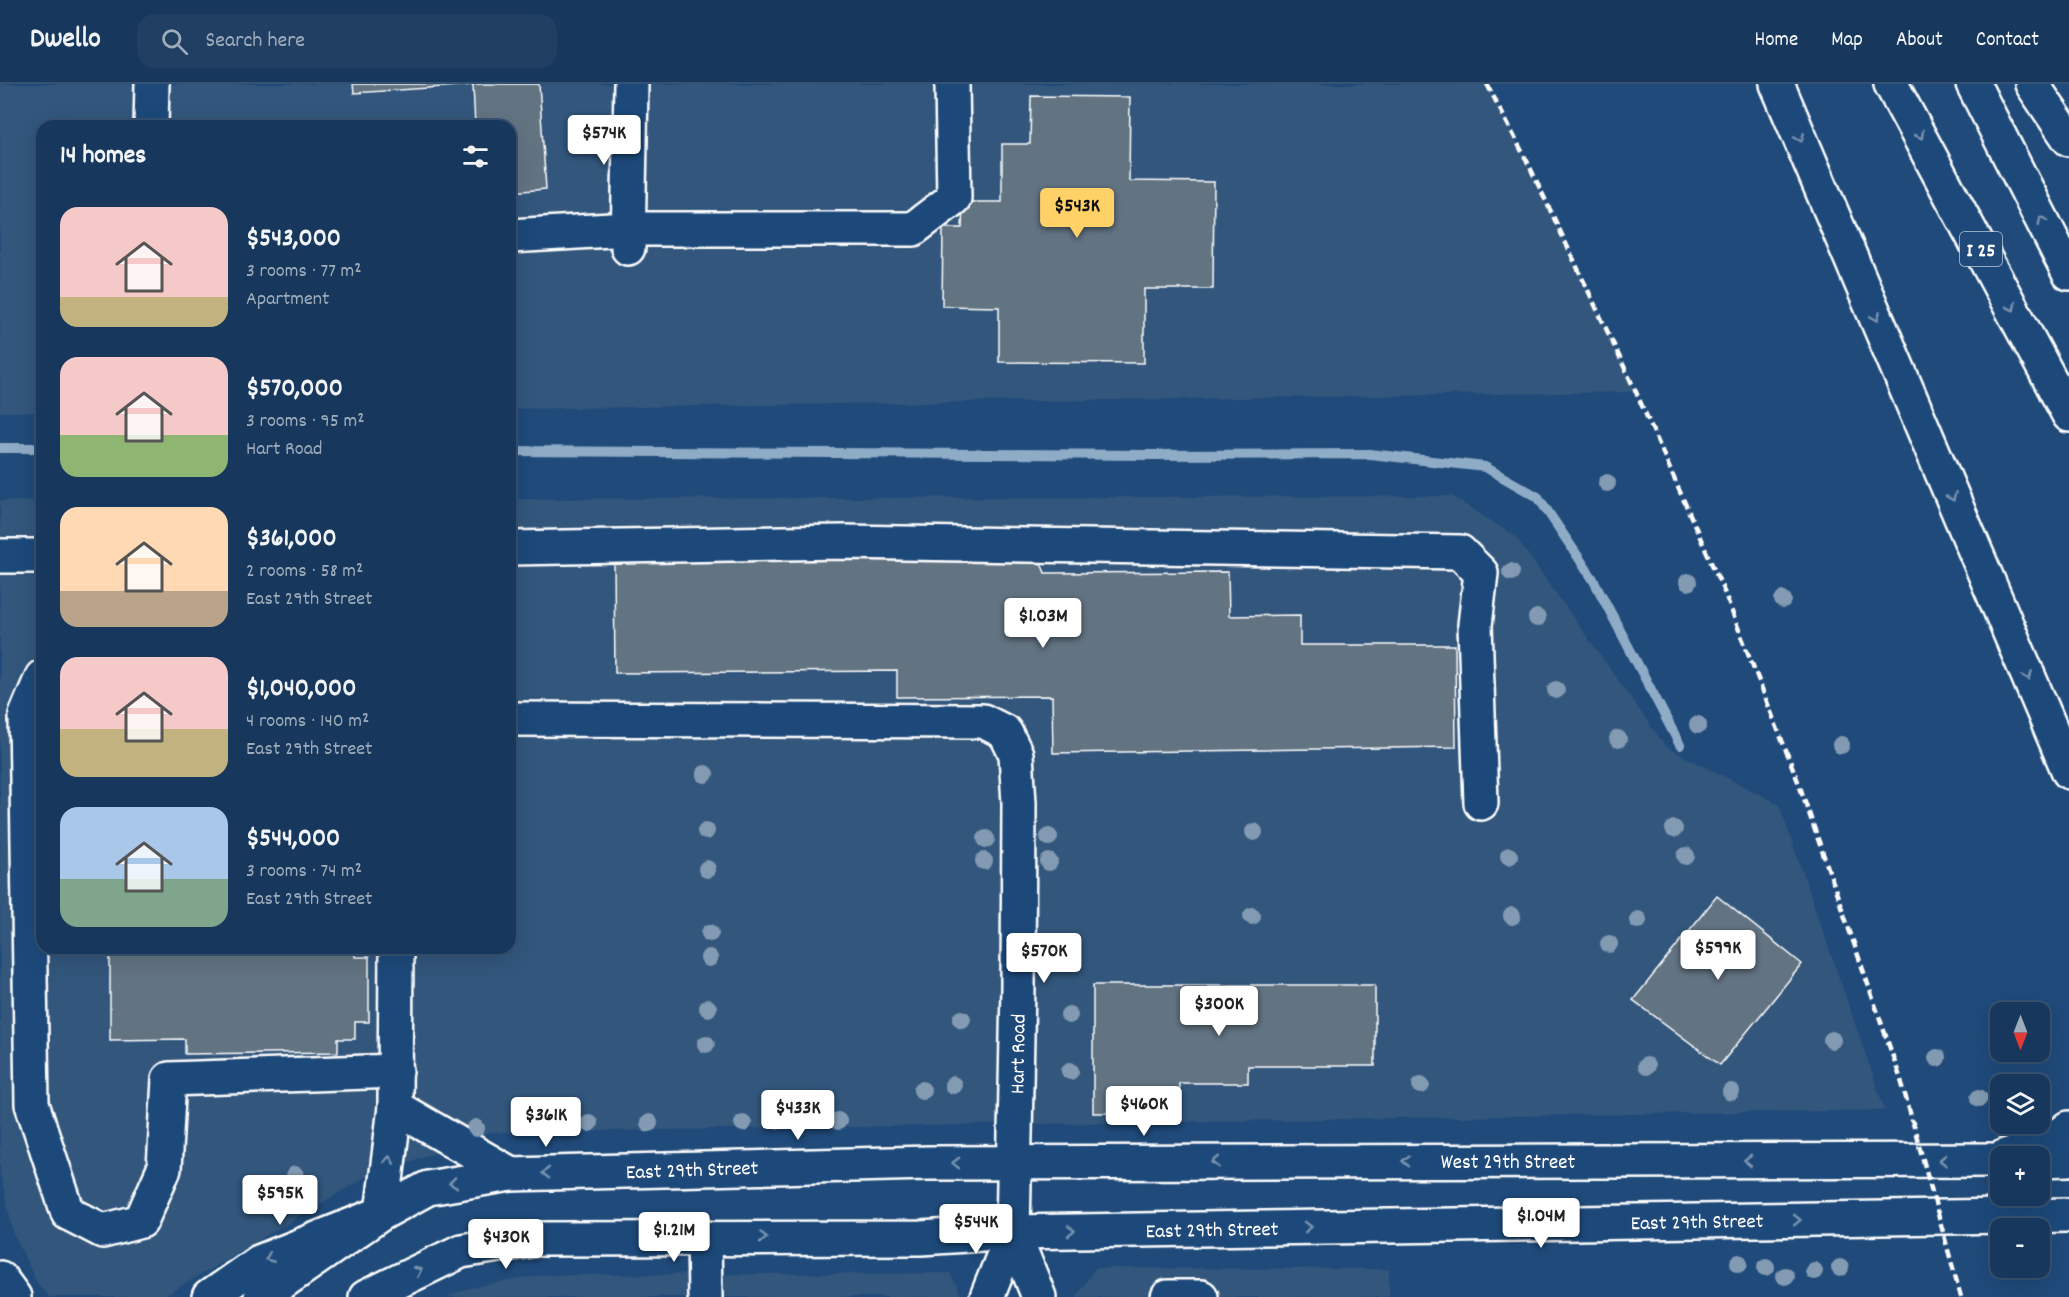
<!DOCTYPE html>
<meta charset="utf-8">
<style>
:root{--surface:#17385c;--page:#203f62;--text:#f1f3f6;--muted:#9eacbb;--line:#365272;--accent:#ffd166}
body{margin:0;font-family:Dekko,sans-serif;background:var(--page);color:var(--text);height:100vh;display:flex;flex-direction:column;font-size:22px;white-space:nowrap}
*{box-sizing:border-box;margin:0}
p{font-size:20px;color:var(--muted)}
.icon{flex:none;width:33px;height:33px;fill:none;stroke:currentColor;stroke-width:2;stroke-linecap:round;stroke-linejoin:round}
.map{position:relative;flex:1;overflow:hidden}
.panel{position:absolute;left:36px;top:36px;width:480px;height:834px;display:flex;flex-direction:column;background:var(--surface);border-radius:18px;box-shadow:0 6px 24px #0002,0 0 0 2px var(--line)}
.panel>*{flex:none}
.needle{width:39px;rotate:180deg}
.controls{position:absolute;left:1990px;top:918px;display:grid;gap:12px}
.controls a{display:grid;place-items:center;width:60px;height:60px;border-radius:12px;background:var(--surface);box-shadow:0 6px 24px #0002,0 0 0 2px var(--line);font-size:30px}
.price{position:absolute;translate:-50% -51px;padding:0 14px;border-radius:6px;background:#fff;color:#222;font-size:20px;line-height:39px;filter:drop-shadow(0 2px 3px #0008)}
.price::after{content:'';position:absolute;left:50%;top:36px;width:18px;height:14px;margin-left:-9px;background:inherit;clip-path:polygon(0 0,100% 0,50% 100%)}
.price.active{background:var(--accent);color:#111}
ul{padding:0;list-style:none}
li{display:flex;align-items:center;gap:18px;height:150px;padding:0 24px}
li span{display:grid;place-items:center;flex:none;width:168px;height:120px;border-radius:18px;color:#555}
li>.icon{margin-inline-start:auto}
span .icon{width:72px;height:72px;fill:#fffc;stroke-width:1}
li b{font-size:26px}
h2{display:flex;justify-content:space-between;align-items:center;height:72px;padding:0 24px;font-size:26px}
header{display:flex;align-items:center;gap:36px;box-sizing:border-box;height:84px;padding:0 30px;background:var(--surface);border-bottom:2px solid var(--line)}
header strong{font-size:28px}
nav{display:flex;gap:33px;margin-inline-start:auto;font-size:21px}
.search{width:420px;height:54px;background:var(--page);display:flex;align-items:center;gap:15px;box-sizing:border-box;padding:0 21px;border-radius:18px;color:var(--muted);font-size:22px}
.map>svg:first-child{display:block}
.built{fill:#33567c}
.lines{fill:none;stroke-linecap:round;stroke-linejoin:round}
.stream{stroke:#8facc7;stroke-width:10}
.building{fill:#627382;stroke:#fff;stroke-width:1.5}
.minor-casing{stroke:#fff;stroke-width:38}
.major-casing{stroke:#fff;stroke-width:38}
.highway-casing{stroke:#fff;stroke-width:38}
.minor{stroke:#1f4a7a;stroke-width:33}
.major{stroke:#1f4a7a;stroke-width:33}
.highway{stroke:#1f4a7a;stroke-width:33}
.rail{stroke:#fff;stroke-width:4.5;stroke-dasharray:9 4.5;stroke-linecap:butt}
.tree{fill:#839bb2}
.oneway{stroke:#7992af}
.labels{text-anchor:middle;stroke-width:6;stroke-linejoin:round;paint-order:stroke}
.shield{fill:#1f4a7a;stroke:#bcc9d7;stroke-width:1.5}
.shield-label{font-size:20px;font-weight:bold;fill:#fff}
.street-label{font-size:21px;fill:#fff;stroke:#1f4a7a}
</style>
<header>
<strong>Dwello</strong>
<div class="search"><svg class="icon" aria-label="search" viewBox="0 0 24 24"><circle cx="10" cy="10" r="6"/><path d="M15 15l6 6"/></svg>Search here</div>
<nav><a>Home</a><a>Map</a><a>About</a><a>Contact</a></nav>
</header>
<div class="map">
<svg width="2069" height="1213" viewBox="0 0 2069 1213">
<rect width="100%" height="100%" fill="#1f4a7a"/>
<filter id="ink" filterUnits="userSpaceOnUse"><feTurbulence type="fractalNoise" baseFrequency=".0167" numOctaves="2"/><feDisplacementMap in="SourceGraphic" scale="12" xChannelSelector="R" yChannelSelector="G"/><feConvolveMatrix kernelMatrix="1 2 1 2 8 2 1 2 1" color-interpolation-filters="sRGB"/></filter>
<g filter="url(#ink)">
<g class="built">
<polygon points="0,0 1487,0 1528,79 1636,308 510,325 510,42 42,42 42,328 0,328"/>
<polygon points="1452,412 1515,452 1666,663 1779,720 1885,1026 490,1049 364,1094 163,1213 49,1213 37,1199 14,1151 0,1090 0,417 42,417 42,864 510,864 510,415"/>
<polygon points="1095,1184 1389,1185 1389,1213 1076,1213"/>
<polygon points="950,1189 962,1213 446,1213 470,1204 542,1191"/>
</g>
<g class="lines">
<g class="stream">
<polyline points="0,364 42,364"/>
<polyline points="510,367 1150,371 1370,370 1485,383 1538,413 1593,495 1680,661"/>
</g>
</g>
<g class="building">
<polygon points="353,0 539,0 546,105 510,108 510,42 475,42 473,1 354,9"/>
<polygon points="1031,12 1130,13 1129,97 1214,98 1213,205 1144,205 1144,279 999,278 999,223 942,222 943,144 962,144 963,118 1002,118 1002,60 1030,60"/>
<polygon points="1039,474 1045,489 1228,488 1229,532 1300,531 1300,561 1455,561 1456,663 1053,669 1052,612 897,613 897,587 615,589 614,477"/>
<polygon points="1717,812 1802,880 1720,981 1633,916"/>
<polygon points="110,864 355,864 355,873 369,873 369,938 355,938 355,955 338,955 338,968 185,970 185,955 110,956"/>
<polygon points="1093,901 1375,901 1375,982 1248,982 1248,999 1179,999 1179,1029 1093,1029"/>
</g>
<g class="lines">
<g class="minor-casing">
<g id="minor">
<polyline points="151,42 152,0"/>
<polyline points="510,152 628,145 913,145 954,114 952,0"/>
<polyline points="628,164 631,0"/>
<polyline points="510,464 843,458 1460,468 1481,489 1475,541 1481,719"/>
<polyline points="0,472 42,472"/>
<polyline points="42,593 26,631 32,1020 68,1129 103,1147 141,1137 164,1085 169,995 396,987"/>
<polyline points="510,635 983,637 1005,648 1016,670 1019,719 1018,903 1013,1148 987,1213"/>
<polyline points="395,1023 511,1090"/>
<polyline points="1013,1148 1039,1213"/>
<polyline points="704,1153 705,1213"/>
<polyline points="0,1194 14,1213"/>
<polyline points="209,1213 259,1178 382,1129 395,1023 396,864"/>
<polyline points="1168,1213 1201,1213"/>
</g>
</g>
<g class="major-casing">
<g id="major">
<polyline points="2040,1076 2069,1075"/>
<polyline points="261,1213 382,1129 428,1104 511,1090 929,1079 2001,1076"/>
<polyline points="366,1213 461,1167 537,1155 921,1154 1013,1148 2069,1131"/>
</g>
</g>
<g class="highway-casing">
<g id="highway">
<polyline points="1777,0 2069,688"/>
<polyline points="1891,0 2069,331"/>
<polyline points="1973,0 2069,189"/>
<polyline points="2032,0 2069,55"/>
<polyline points="2005,1072 2051,1058 2069,1044"/>
</g>
</g>
<use href="#minor" class="minor"/>
<use href="#major" class="major"/>
<use href="#highway" class="highway"/>
<polyline class="rail" points="1487,0 1528,79 1636,308 1725,510 1799,700 1901,996 1961,1213"/>
</g>
<g class="tree">
<circle cx="1607" cy="399" r="9"/>
<circle cx="1511" cy="488" r="9"/>
<circle cx="1688" cy="498" r="9"/>
<circle cx="1783" cy="516" r="9"/>
<circle cx="1537" cy="534" r="9"/>
<circle cx="1556" cy="606" r="9"/>
<circle cx="1698" cy="641" r="9"/>
<circle cx="1618" cy="655" r="9"/>
<circle cx="1841" cy="661" r="9"/>
<circle cx="705" cy="690" r="9"/>
<circle cx="1674" cy="745" r="9"/>
<circle cx="706" cy="747" r="9"/>
<circle cx="1254" cy="748" r="9"/>
<circle cx="1049" cy="753" r="9"/>
<circle cx="986" cy="755" r="9"/>
<circle cx="1509" cy="772" r="9"/>
<circle cx="1686" cy="772" r="9"/>
<circle cx="984" cy="777" r="9"/>
<circle cx="1049" cy="778" r="9"/>
<circle cx="707" cy="785" r="9"/>
<circle cx="1252" cy="832" r="9"/>
<circle cx="1512" cy="832" r="9"/>
<circle cx="1638" cy="836" r="9"/>
<circle cx="710" cy="849" r="9"/>
<circle cx="1609" cy="860" r="9"/>
<circle cx="709" cy="874" r="9"/>
<circle cx="708" cy="924" r="9"/>
<circle cx="1069" cy="931" r="9"/>
<circle cx="962" cy="935" r="9"/>
<circle cx="1832" cy="956" r="9"/>
<circle cx="706" cy="960" r="9"/>
<circle cx="1937" cy="974" r="9"/>
<circle cx="1646" cy="982" r="9"/>
<circle cx="1070" cy="987" r="9"/>
<circle cx="953" cy="1001" r="9"/>
<circle cx="1421" cy="1001" r="9"/>
<circle cx="922" cy="1006" r="9"/>
<circle cx="1731" cy="1008" r="9"/>
<circle cx="1979" cy="1014" r="9"/>
<circle cx="779" cy="1036" r="9"/>
<circle cx="838" cy="1037" r="9"/>
<circle cx="568" cy="1038" r="9"/>
<circle cx="589" cy="1039" r="9"/>
<circle cx="649" cy="1039" r="9"/>
<circle cx="743" cy="1039" r="9"/>
<circle cx="476" cy="1044" r="9"/>
<circle cx="295" cy="1091" r="9"/>
<circle cx="1739" cy="1179" r="9"/>
<circle cx="1766" cy="1183" r="9"/>
<circle cx="1840" cy="1184" r="9"/>
<circle cx="1814" cy="1187" r="9"/>
<circle cx="1785" cy="1192" r="9"/>
</g>
<defs><path id="oneway-chevron" d="M-2-3.5L2.5 0L-2 3.5" fill="none" stroke-width="1.6" stroke-linecap="round" stroke-linejoin="round" transform="scale(1.5)"/></defs>
<g class="oneway">
<use href="#oneway-chevron" transform="translate(1920 51) rotate(61)"/>
<use href="#oneway-chevron" transform="translate(1800 54) rotate(67)"/>
<use href="#oneway-chevron" transform="translate(2042 136) rotate(-117)"/>
<use href="#oneway-chevron" transform="translate(2012 223) rotate(62)"/>
<use href="#oneway-chevron" transform="translate(1876 233) rotate(67)"/>
<use href="#oneway-chevron" transform="translate(1952 413) rotate(67)"/>
<use href="#oneway-chevron" transform="translate(2028 592) rotate(67)"/>
<use href="#oneway-chevron" transform="translate(389 1076) rotate(-83)"/>
<use href="#oneway-chevron" transform="translate(1943 1076) rotate(180)"/>
<use href="#oneway-chevron" transform="translate(1406 1077) rotate(180)"/>
<use href="#oneway-chevron" transform="translate(1748 1077) rotate(180)"/>
<use href="#oneway-chevron" transform="translate(1216 1078) rotate(179)"/>
<use href="#oneway-chevron" transform="translate(956 1079) rotate(-179)"/>
<use href="#oneway-chevron" transform="translate(546 1089) rotate(179)"/>
<use href="#oneway-chevron" transform="translate(453 1099) rotate(171)"/>
<use href="#oneway-chevron" transform="translate(1797 1136) rotate(-1)"/>
<use href="#oneway-chevron" transform="translate(1308 1143) rotate(-1)"/>
<use href="#oneway-chevron" transform="translate(1071 1147) rotate(-1)"/>
<use href="#oneway-chevron" transform="translate(763 1153)"/>
<use href="#oneway-chevron" transform="translate(269 1174) rotate(158)"/>
<use href="#oneway-chevron" transform="translate(418 1187) rotate(-25)"/>
</g>
</g>
<g class="labels">
<rect class="shield" x="1960" y="148" width="42" height="34" rx="4.5"/>
<g class="shield-label">
<text x="1981" y="172">I 25</text>
</g>
<g class="street-label">
<text transform="translate(1017 970) rotate(-89)" y="7">Hart Road</text>
<text x="1508" y="1084">West 29th Street</text>
<text transform="translate(692 1085) rotate(-2)" y="7">East 29th Street</text>
<text transform="translate(1697 1137) rotate(-1)" y="7">East 29th Street</text>
<text transform="translate(1212 1145) rotate(-1)" y="7">East 29th Street</text>
</g>
</g>
</svg>
<div class="controls">
<a><svg class="needle" viewBox="-14 -14 28 28"><path d="M0-13l5 13h-10z" fill="#e53935"/><path d="M0 13l5-13h-10z" fill="#9eacbb"/></svg></a>
<a><svg class="icon" aria-label="layers" viewBox="0 0 24 24"><path d="M12 4l9 5-9 5-9-5zM3 14l9 5 9-5"/></svg></a>
<a>+</a>
<a>−</a>
</div>
<b class="price" style="left:604px;top:82px">$574K</b>
<b class="price active" style="left:1077px;top:155px">$543K</b>
<b class="price" style="left:1043px;top:565px">$1.03M</b>
<b class="price" style="left:1718px;top:897px">$599K</b>
<b class="price" style="left:1044px;top:900px">$570K</b>
<b class="price" style="left:1219px;top:953px">$300K</b>
<b class="price" style="left:1144px;top:1053px">$460K</b>
<b class="price" style="left:798px;top:1057px">$433K</b>
<b class="price" style="left:546px;top:1064px">$361K</b>
<b class="price" style="left:280px;top:1142px">$595K</b>
<b class="price" style="left:1541px;top:1165px">$1.04M</b>
<b class="price" style="left:976px;top:1171px">$544K</b>
<b class="price" style="left:674px;top:1179px">$1.21M</b>
<b class="price" style="left:506px;top:1186px">$430K</b>
<section class="panel">
<h2>14 homes<svg class="icon" aria-label="filters" viewBox="0 0 24 24"><path d="M4 7h16M4 17h16"/><circle cx="9" cy="7" r="2"/><circle cx="15" cy="17" r="2"/></svg></h2>
<ul>
<li><span style="background:linear-gradient(#f6c9c9 75%,#c2b280 0)"><svg class="icon" aria-label="home" viewBox="0 0 24 24"><path d="M3 11l9-7 9 7M6 9v11h12V9"/></svg></span><div><b>$543,000</b><p>3 rooms · 77 m²</p><p>Apartment</p></div></li>
<li><span style="background:linear-gradient(#f6c9c9 65%,#8fb573 0)"><svg class="icon" aria-label="home" viewBox="0 0 24 24"><path d="M3 11l9-7 9 7M6 9v11h12V9"/></svg></span><div><b>$570,000</b><p>3 rooms · 95 m²</p><p>Hart Road</p></div></li>
<li><span style="background:linear-gradient(#ffd9b3 70%,#b9a48a 0)"><svg class="icon" aria-label="home" viewBox="0 0 24 24"><path d="M3 11l9-7 9 7M6 9v11h12V9"/></svg></span><div><b>$361,000</b><p>2 rooms · 58 m²</p><p>East 29th Street</p></div></li>
<li><span style="background:linear-gradient(#f6c9c9 60%,#c2b280 0)"><svg class="icon" aria-label="home" viewBox="0 0 24 24"><path d="M3 11l9-7 9 7M6 9v11h12V9"/></svg></span><div><b>$1,040,000</b><p>4 rooms · 140 m²</p><p>East 29th Street</p></div></li>
<li><span style="background:linear-gradient(#a9c7e8 60%,#7fa58c 0)"><svg class="icon" aria-label="home" viewBox="0 0 24 24"><path d="M3 11l9-7 9 7M6 9v11h12V9"/></svg></span><div><b>$544,000</b><p>3 rooms · 74 m²</p><p>East 29th Street</p></div></li>
</ul>
</section>
</div>
